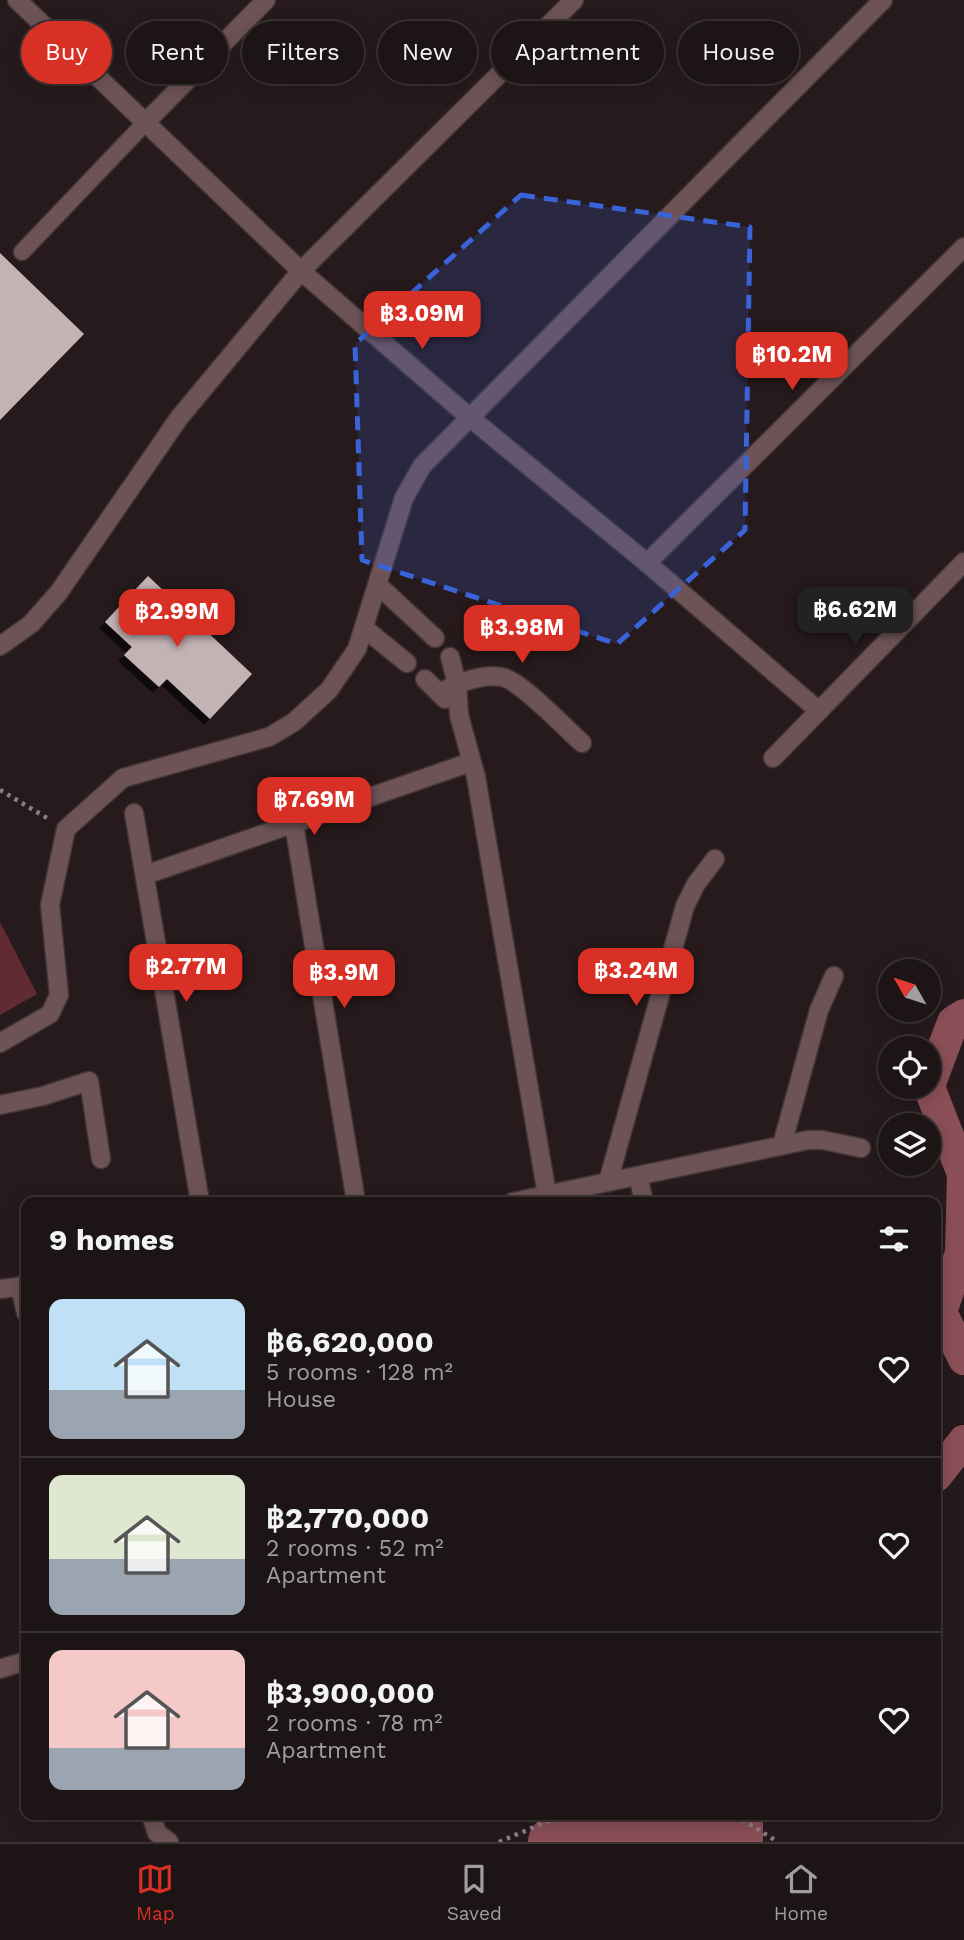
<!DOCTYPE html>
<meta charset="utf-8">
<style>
:root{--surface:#1c1415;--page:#292122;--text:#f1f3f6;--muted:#a09ea0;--line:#3a3334;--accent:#d93025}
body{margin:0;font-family:"Work Sans",sans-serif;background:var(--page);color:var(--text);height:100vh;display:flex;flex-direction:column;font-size:26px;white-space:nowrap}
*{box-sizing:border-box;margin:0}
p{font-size:23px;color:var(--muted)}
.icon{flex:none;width:38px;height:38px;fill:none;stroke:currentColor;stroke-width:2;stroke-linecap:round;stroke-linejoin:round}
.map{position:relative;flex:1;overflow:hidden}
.side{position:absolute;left:21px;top:1197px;width:920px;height:623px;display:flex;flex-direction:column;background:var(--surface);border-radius:14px;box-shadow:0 4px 18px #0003,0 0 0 2px var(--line)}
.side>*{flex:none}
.banner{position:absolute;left:21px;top:21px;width:922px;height:63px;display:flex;gap:14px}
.needle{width:46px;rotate:309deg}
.buttons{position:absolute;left:878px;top:959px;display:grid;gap:14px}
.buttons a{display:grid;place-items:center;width:63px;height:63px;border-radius:50%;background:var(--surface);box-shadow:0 4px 18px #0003,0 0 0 2px var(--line);font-size:35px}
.price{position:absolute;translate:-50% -60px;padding:0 16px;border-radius:14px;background:var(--accent);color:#fff;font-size:23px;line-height:46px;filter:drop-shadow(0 2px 4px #0008)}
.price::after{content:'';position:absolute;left:50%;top:42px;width:21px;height:16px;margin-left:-10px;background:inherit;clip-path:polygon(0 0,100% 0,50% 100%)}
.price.on{background:#222;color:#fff}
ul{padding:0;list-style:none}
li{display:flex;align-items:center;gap:21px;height:175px;padding:0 28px}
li+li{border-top:2px solid var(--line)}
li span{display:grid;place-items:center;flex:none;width:196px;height:140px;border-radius:14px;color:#555}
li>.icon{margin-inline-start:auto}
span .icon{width:84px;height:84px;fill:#fffc;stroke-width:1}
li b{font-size:30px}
h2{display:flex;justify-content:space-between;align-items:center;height:84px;padding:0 28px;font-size:30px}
.tag{padding:0 24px;border-radius:32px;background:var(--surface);box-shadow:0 4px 18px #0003,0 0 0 2px var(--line);font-size:24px;line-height:63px}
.tag.on{background:var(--accent);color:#fff}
.tabs{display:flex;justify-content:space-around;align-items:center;height:98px;border-top:2px solid var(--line);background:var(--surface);font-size:19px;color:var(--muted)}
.tabs a{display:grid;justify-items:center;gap:4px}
.tabs .on{color:var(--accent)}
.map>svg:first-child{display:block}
.green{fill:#612b34}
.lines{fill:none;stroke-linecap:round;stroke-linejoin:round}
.canal{stroke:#8b4f57;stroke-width:32}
.river{stroke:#8b4f57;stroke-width:54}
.building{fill:#c4b3b5;filter:url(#shadow)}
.lane-casing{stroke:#413537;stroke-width:19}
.street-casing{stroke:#413537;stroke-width:21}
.path{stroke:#8b8082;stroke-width:4.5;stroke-dasharray:3.5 5;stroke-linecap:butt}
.lane{stroke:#6e5356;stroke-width:16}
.street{stroke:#6e5356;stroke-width:18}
.marked{fill:#3b63d9;fill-opacity:0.2;stroke:#3b63d9;stroke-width:5;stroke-dasharray:14 9;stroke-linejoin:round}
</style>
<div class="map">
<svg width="964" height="1842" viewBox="0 0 964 1842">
<defs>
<filter id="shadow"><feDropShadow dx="-6" dy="6" stdDeviation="0" flood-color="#0009"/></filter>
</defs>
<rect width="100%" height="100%" fill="#261a1c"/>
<polygon class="green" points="0,922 37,994 0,1015"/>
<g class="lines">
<g class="canal">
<polyline points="929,1086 953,1022 964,1015"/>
<polyline points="929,1087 963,1174 961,1253 941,1312 964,1359"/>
<polyline points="936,1476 964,1441"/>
<polyline points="747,1815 747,1842"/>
</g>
<polyline class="river" points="555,1842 568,1835 652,1822 734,1842"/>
</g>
<g class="building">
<polygon points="0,253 84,334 0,420"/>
<polygon points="148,576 252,674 210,719 167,679 159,687 124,655 132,647 105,622"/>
</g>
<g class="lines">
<g class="lane-casing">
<polyline id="lane" points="22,252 146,122"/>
</g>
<g class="street-casing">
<g id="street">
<polyline points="17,0 301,271 468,416 647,563 819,711"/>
<polyline points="146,122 266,0"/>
<polyline points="647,563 964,247"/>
<polyline points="378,585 435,638"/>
<polyline points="364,628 407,663"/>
<polyline points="0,646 31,624 59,592 179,418 301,271 574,0"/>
<polyline points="450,657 457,684 459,715 476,777 547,1195"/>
<polyline points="425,679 445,699"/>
<path d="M439,693C457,684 481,673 502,677C521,681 565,728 582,743"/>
<polyline points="773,758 964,562"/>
<polyline points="134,813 200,1202"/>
<polyline points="294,824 356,1202"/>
<polyline points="145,875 471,762"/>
<polyline points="0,1043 50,1014 59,995 50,905 66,829 123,778 269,737 294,722 329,690 357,649 404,498 422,466 883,0"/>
<polyline points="0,1105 43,1096 89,1081 101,1159"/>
<polyline points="782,1145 819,1010 834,976"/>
<polyline points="638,1176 644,1202"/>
<polyline points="608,1182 685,906 696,884 715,859"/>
<polyline points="513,1202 808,1140 822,1140 861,1148"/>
<polyline points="20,1286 26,1313"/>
<polyline points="0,1289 26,1286"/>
<polyline points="0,1669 26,1661"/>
<polyline points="151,1815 157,1833 169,1842"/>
</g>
</g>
<g class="path">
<polyline points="0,790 47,818"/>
<polyline points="735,1815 778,1842"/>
<polyline points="499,1842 562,1815"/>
</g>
<use href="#lane" class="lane"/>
<use href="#street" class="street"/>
</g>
<path class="marked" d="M521,195L750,227L745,530L617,644L362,560L355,344Z"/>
</svg>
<div class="buttons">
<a><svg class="needle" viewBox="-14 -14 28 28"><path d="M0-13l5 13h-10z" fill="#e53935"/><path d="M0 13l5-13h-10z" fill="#a09ea0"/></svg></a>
<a><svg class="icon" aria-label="locate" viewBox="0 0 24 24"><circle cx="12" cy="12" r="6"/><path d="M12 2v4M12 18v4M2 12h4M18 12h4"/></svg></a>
<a><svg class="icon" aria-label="layers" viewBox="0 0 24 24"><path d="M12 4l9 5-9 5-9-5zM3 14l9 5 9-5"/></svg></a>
</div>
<b class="price" style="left:422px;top:351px">฿3.09M</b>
<b class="price" style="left:792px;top:392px">฿10.2M</b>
<b class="price on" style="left:855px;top:647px">฿6.62M</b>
<b class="price" style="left:177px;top:649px">฿2.99M</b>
<b class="price" style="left:522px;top:665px">฿3.98M</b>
<b class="price" style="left:314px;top:837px">฿7.69M</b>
<b class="price" style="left:186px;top:1004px">฿2.77M</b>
<b class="price" style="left:636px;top:1008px">฿3.24M</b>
<b class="price" style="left:344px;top:1010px">฿3.9M</b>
<div class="banner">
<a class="tag on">Buy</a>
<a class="tag">Rent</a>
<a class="tag">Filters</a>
<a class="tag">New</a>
<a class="tag">Apartment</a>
<a class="tag">House</a>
</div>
<section class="side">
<h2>9 homes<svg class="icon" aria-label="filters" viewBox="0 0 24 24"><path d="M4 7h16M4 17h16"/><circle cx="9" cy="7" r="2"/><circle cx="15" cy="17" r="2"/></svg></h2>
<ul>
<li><span style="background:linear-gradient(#bfe0f5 65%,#9aa5b1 0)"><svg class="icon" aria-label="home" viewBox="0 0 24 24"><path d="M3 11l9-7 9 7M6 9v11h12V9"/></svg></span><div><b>฿6,620,000</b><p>5 rooms · 128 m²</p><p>House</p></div><svg class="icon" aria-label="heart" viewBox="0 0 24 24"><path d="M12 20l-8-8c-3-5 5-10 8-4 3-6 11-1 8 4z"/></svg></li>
<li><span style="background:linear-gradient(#dfe7d0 60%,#9aa5b1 0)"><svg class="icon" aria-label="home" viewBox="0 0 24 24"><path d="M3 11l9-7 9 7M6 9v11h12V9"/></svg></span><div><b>฿2,770,000</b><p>2 rooms · 52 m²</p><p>Apartment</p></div><svg class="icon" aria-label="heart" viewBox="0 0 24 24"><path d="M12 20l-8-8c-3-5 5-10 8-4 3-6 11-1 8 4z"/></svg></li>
<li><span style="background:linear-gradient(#f6c9c9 70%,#9aa5b1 0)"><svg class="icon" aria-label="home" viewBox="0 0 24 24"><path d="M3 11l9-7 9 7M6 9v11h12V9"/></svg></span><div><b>฿3,900,000</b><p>2 rooms · 78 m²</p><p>Apartment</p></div><svg class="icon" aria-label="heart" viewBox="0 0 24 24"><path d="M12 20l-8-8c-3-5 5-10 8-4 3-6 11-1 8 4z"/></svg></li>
</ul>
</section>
</div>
<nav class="tabs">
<a class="on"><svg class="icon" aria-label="map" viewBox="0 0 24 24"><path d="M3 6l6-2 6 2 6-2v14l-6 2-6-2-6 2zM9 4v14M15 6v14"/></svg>Map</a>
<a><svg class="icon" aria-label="saved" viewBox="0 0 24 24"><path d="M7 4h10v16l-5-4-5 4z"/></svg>Saved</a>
<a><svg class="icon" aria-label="home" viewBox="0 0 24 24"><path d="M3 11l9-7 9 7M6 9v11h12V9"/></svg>Home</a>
</nav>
